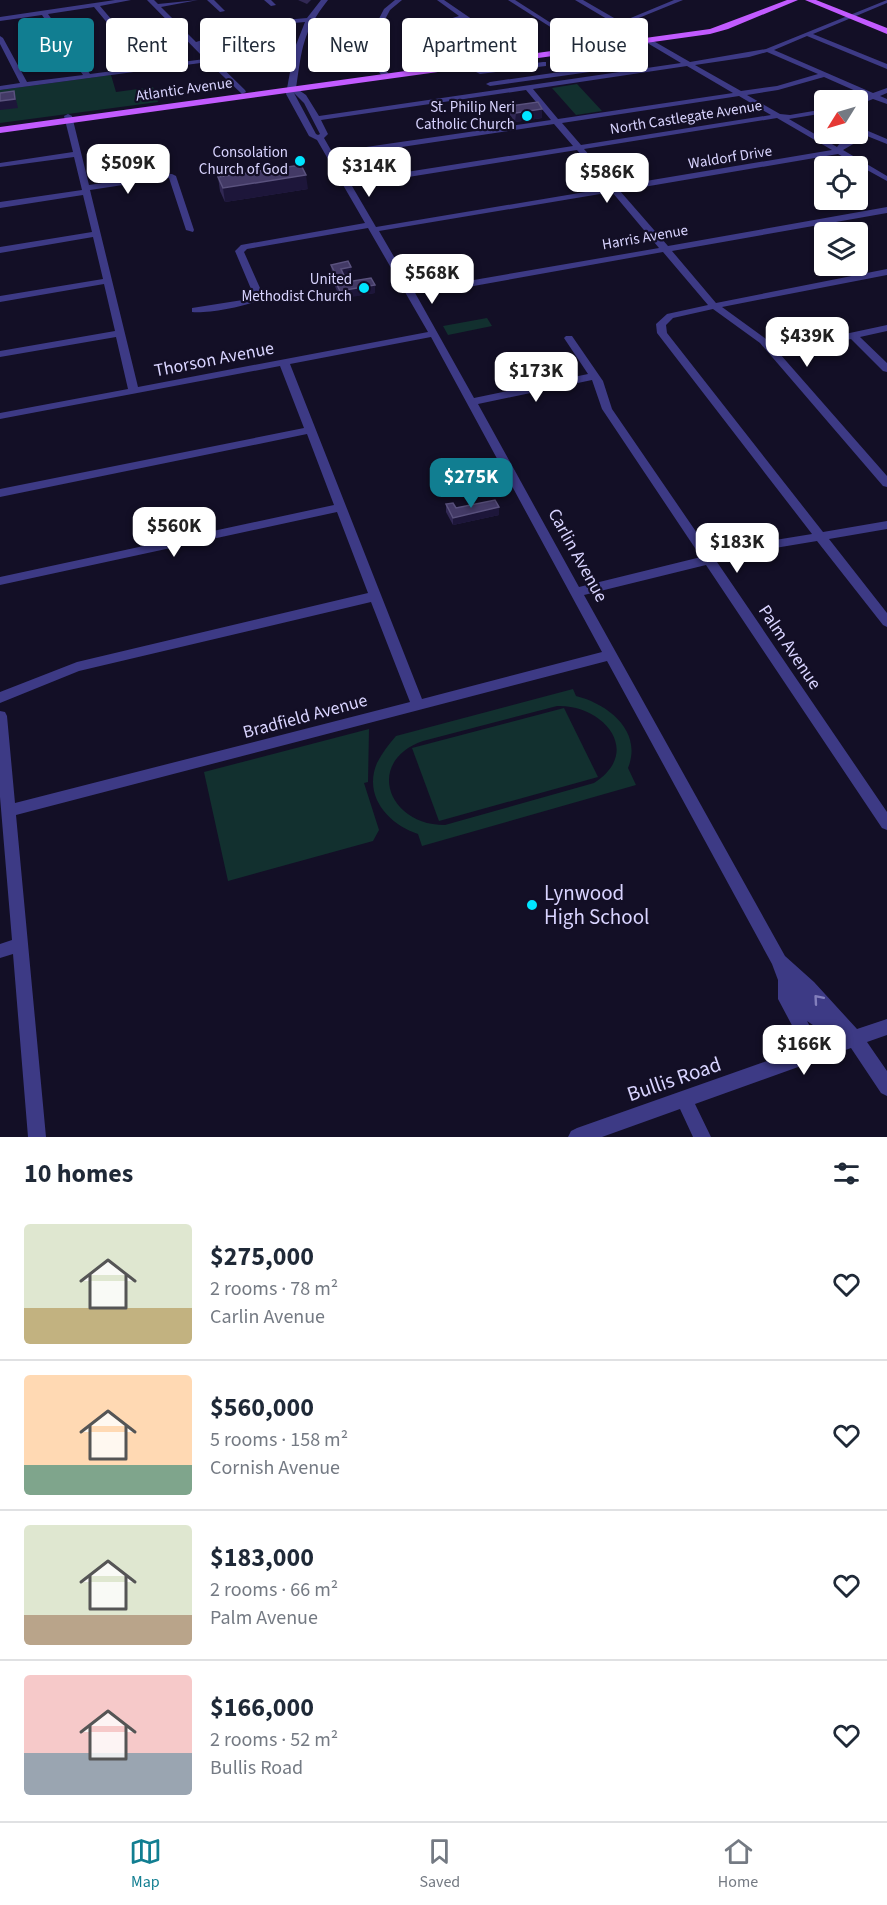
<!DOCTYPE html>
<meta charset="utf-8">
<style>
:root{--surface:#fff;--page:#f2f2f3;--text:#1f2937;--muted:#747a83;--line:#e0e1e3;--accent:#117e91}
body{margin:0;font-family:"Source Sans 3",sans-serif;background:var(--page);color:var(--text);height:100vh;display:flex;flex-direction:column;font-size:22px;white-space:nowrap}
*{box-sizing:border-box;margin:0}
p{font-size:20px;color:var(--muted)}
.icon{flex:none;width:33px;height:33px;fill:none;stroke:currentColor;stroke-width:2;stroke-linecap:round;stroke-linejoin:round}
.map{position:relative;height:1137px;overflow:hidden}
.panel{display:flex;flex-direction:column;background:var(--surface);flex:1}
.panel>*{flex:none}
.hud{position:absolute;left:18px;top:18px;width:852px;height:54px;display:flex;gap:12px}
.needle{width:39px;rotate:233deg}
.buttons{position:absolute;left:814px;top:90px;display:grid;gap:12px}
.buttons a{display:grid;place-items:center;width:54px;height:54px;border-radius:6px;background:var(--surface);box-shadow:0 2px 4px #0004;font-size:30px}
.price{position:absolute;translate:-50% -51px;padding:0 14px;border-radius:12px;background:#fff;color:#222;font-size:20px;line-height:39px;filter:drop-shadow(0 2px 3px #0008)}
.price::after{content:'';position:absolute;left:50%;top:36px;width:18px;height:14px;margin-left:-9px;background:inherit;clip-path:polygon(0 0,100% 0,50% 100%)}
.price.current{background:var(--accent);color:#fff}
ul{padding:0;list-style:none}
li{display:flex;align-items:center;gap:18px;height:150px;padding:0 24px}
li+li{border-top:2px solid var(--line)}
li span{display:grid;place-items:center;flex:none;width:168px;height:120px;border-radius:6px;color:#555}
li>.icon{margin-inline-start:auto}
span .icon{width:72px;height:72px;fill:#fffc;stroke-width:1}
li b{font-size:26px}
h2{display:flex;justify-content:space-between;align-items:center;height:72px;padding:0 24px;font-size:26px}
.pill{padding:0 21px;border-radius:6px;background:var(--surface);box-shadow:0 2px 4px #0004;font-size:21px;line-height:54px}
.pill.current{background:var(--accent);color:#fff}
.dock{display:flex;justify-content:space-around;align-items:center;height:84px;border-top:2px solid var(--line);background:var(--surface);font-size:16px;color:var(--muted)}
.dock a{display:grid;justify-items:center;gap:3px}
.dock .current{color:var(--accent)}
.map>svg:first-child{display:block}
.green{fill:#12302f;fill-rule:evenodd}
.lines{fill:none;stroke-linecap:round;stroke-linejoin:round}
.minor{fill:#3d3a85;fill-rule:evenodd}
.major{fill:#c25bff;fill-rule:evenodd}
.wall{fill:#312854}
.shaded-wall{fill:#1d163a}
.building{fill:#433a66;stroke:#5a527e;stroke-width:1.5}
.oneway{stroke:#837fbc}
.poi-dot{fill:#00e5ff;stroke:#130f26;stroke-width:2}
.labels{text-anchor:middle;stroke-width:4.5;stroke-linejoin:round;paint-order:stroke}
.far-street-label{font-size:15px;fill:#d9d4ff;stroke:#130f26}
.far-poi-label{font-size:15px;fill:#d9d4ff;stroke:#130f26;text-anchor:end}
.street-label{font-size:18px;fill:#d9d4ff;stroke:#130f26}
.near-poi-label{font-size:21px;fill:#d9d4ff;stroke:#130f26;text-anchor:start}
.near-street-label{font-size:21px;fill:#d9d4ff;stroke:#130f26}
</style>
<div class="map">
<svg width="887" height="1137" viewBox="0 0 887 1137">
<rect width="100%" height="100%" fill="#130f26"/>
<g class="green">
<polygon points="111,75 116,92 153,87 158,102 0,123 0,90"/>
<polygon points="577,84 602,111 576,115 552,88"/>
<polygon points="487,318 492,326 448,335 443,326"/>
<path d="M573,689L576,696C608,704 643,731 628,768L636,785L422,846L418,834C388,824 363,796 377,763C382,753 389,744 396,736ZM557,706C602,704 644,751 594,783L445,825C387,825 365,761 423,741Z"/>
<polygon points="564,708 598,777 439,821 412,748"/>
<polygon points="369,729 368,782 364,783 379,830 373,841 228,881 204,772"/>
</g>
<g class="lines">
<g class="minor">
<path d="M115,0H131L100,6L151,66L205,59L147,0H154L158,4L198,0L161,7L196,42L259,22L307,18L321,0H328C302,33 302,48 296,88L306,95L319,116L681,63L575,0H583L621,22L674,0H683L624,24L690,62L766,49L887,0V3L813,34L887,64V69L807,36L774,50L873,93L887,88V93L880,96L887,99V104L873,99L858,105L857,100L867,96L824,77L778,90L747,95L780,114L790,115L825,109V113L789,119L837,147L840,143L861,133L858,131V128H861L887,139V144L867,136L843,150L887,176V181L838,154L620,191L668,246L887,207V213L672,251L716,303L887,269V275L722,307L766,339L775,349L887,325V331L860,337L887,363V372L883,371L851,339L780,354L887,476V487L883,486L760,343L713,309L673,318L666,325L667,333L823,532L887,521V529L829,539L887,613V627L883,625L817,541L769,549L717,562L887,812V830L882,828L706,565L584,595L785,956L814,982L857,1029L887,1019V1035L867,1042L887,1071V1096L881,1093L851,1048L695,1104L711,1137H693L680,1109L602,1137H568L571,1131L577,1128L804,1048L778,999V980L772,964L607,661L16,815L46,1137H28L13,954L0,958V944L12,940L0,797V711L5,712L7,716L15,803L410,702L371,602L79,671L0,703V692L77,662L368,593L337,512L0,585V577L334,505L307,434L0,497V489L304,428L280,366L0,419V413L128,389L116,337L0,357V351L115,331L104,284L0,302V296L103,279L93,237L0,253V247L92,232L83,195L0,208V202L82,190L74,157L0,167V163L73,152L64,116L68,114L72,116L89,185L163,174H172L176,176L194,230L193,232L186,230L169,178L90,190L138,387L428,332L368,228L247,249L244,252L264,297C253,306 206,314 192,312V308L249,299L254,296L235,251L241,245L365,223L317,140L309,136L286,94L294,50L305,22L260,26L200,46L245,90L246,92L242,94L208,62L0,90V86L20,83L0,44V36L3,38L27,82L83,75L42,15L0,21V17ZM94,7L144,67L90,74L48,14ZM767,52L818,74L777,86L741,91L695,65L749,57ZM687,66L733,93L558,119L533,89ZM526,90L551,120L332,152L324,138L328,134L321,120ZM294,93L304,103L320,134L318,135L316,134ZM739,96L771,115L581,145L562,123ZM777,118L832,150L616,186L584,149ZM554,124L573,146L349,181L335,157ZM577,150L609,188L376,227L352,186ZM612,192L659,248L468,281L411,286L379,231ZM663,252L708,305L667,314L656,324L657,333L812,534L769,541L712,555L612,409L603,381L572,336H566L564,338L588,374L474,398L414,291L468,287ZM431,337L602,652L422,699L290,364ZM592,380L602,409L701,557L579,587L478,404ZM807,1021L832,1038L819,1043Z"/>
<polygon points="207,0 214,0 225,11 220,12"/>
<polygon points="264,0 271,0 276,5 271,6"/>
<polygon points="395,0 402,0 390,10 372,44 376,55 390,76 386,78 383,78 368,55 366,44 384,9"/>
<polygon points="437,0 444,0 527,57 521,58 464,19 447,23 439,30 439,43 458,67 451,69 433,43 433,29 443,21 459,16"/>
<polygon points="508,0 515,0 590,48 585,49"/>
<polygon points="617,51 619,52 619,54 558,64 554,62"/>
<polygon points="543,62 546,62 546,66 480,74 476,72 480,70"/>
<polygon points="629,62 632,62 632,66 490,86 486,84 490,82"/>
</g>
<g class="major">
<polygon points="787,0 798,0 728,29 710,34 0,133 0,127 710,29"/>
<polygon points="805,0 816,0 887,28 887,34"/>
</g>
</g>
<g class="wall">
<polygon points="298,0 311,0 307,4"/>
<polygon points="510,106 542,109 542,118 515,122 510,115"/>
<polygon points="218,177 308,189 225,202 220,191"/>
<polygon points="331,265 352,275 345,276 347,282 375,285 375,293 340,298 334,284 333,276 332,272"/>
<polygon points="446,504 456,508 499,507 499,515 453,525 446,512"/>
</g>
<g class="shaded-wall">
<polygon points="14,91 18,108 0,110 0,101"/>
<polygon points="542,109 542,118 515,122 516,113"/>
<polygon points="306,175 308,189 225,202 223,188"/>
<polygon points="351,267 352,275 342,277 341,269"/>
<polygon points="375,285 375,293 346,298 345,290"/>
<polygon points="499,507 499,515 453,525 453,518"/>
</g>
<g class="building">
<polygon points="14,91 15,99 0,101 0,93"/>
<polygon points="538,102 542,109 516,113 510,106"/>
<polygon points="301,165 306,175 223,188 218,177"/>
<polygon points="348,261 351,267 341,269 347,282 371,278 375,285 340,291 333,277 335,273 331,265"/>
<polygon points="495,500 499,507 453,518 446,504 453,503 456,508"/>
</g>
<defs><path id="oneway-chevron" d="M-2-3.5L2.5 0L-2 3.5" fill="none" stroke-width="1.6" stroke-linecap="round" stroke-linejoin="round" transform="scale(1.5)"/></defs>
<use class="oneway" href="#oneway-chevron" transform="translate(818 999) rotate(-131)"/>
<g class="poi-dot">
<circle cx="527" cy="116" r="6"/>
<circle cx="300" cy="161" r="6"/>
<circle cx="364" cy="288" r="6"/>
<circle cx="532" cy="905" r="6"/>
</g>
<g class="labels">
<g class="far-street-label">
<text transform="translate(184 89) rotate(-8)" y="5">Atlantic Avenue</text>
<text transform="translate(686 117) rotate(-9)" y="5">North Castlegate Avenue</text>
<text transform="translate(730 157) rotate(-9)" y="5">Waldorf Drive</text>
<text transform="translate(645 237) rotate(-10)" y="5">Harris Avenue</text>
</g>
<g class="far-poi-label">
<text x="515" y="112">St. Philip Neri<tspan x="515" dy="17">Catholic Church</tspan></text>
<text x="288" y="157">Consolation<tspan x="288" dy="17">Church of God</tspan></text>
<text x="352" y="284">United<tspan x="352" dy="17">Methodist Church</tspan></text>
</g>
<g class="street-label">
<text transform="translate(214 359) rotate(-11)" y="6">Thorson Avenue</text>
<text transform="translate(578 555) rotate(61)" y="6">Carlin Avenue</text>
<text transform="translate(790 647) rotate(56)" y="6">Palm Avenue</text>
<text transform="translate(305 716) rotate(-15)" y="6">Bradfield Avenue</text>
</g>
<g class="near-poi-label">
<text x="544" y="900">Lynwood<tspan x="544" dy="24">High School</tspan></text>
</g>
<g class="near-street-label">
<text transform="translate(674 1079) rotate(-19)" y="7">Bullis Road</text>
</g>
</g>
</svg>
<div class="buttons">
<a><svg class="needle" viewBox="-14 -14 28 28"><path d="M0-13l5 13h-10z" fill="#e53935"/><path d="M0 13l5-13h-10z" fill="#747a83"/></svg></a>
<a><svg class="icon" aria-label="locate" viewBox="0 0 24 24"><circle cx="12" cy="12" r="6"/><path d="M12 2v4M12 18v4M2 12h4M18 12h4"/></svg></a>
<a><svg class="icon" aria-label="layers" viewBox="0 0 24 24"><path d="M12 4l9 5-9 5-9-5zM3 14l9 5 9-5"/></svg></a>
</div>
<b class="price" style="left:128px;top:195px">$509K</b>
<b class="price" style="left:369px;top:198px">$314K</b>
<b class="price" style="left:607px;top:204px">$586K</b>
<b class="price" style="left:432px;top:305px">$568K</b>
<b class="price" style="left:807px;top:368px">$439K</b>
<b class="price" style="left:536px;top:403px">$173K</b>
<b class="price current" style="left:471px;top:509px">$275K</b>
<b class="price" style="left:174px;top:558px">$560K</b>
<b class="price" style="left:737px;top:574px">$183K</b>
<b class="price" style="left:804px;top:1076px">$166K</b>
<div class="hud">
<a class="pill current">Buy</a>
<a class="pill">Rent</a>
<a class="pill">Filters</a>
<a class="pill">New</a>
<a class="pill">Apartment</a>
<a class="pill">House</a>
</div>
</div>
<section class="panel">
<h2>10 homes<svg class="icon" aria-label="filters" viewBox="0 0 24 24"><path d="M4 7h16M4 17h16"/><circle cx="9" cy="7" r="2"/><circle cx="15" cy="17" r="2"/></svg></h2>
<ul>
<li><span style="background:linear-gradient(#dfe7d0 70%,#c2b280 0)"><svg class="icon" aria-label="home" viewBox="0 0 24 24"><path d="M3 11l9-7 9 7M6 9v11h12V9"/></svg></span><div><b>$275,000</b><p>2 rooms · 78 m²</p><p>Carlin Avenue</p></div><svg class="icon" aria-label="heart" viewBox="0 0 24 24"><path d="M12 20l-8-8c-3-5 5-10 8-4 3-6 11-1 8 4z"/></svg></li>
<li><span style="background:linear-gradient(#ffd9b3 75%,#7fa58c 0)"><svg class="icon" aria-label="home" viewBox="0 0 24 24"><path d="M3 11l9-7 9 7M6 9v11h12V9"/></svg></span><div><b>$560,000</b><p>5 rooms · 158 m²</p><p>Cornish Avenue</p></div><svg class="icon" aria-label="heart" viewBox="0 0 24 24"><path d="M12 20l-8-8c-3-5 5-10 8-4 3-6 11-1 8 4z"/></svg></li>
<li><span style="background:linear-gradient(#dfe7d0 75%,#b9a48a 0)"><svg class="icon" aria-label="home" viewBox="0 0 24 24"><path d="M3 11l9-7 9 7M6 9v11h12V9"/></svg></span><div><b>$183,000</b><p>2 rooms · 66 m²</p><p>Palm Avenue</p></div><svg class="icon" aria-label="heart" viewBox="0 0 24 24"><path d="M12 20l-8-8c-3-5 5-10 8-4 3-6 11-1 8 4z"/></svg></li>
<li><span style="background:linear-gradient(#f6c9c9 65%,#9aa5b1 0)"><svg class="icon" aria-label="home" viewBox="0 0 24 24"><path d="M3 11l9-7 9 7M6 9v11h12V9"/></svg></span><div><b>$166,000</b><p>2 rooms · 52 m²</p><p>Bullis Road</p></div><svg class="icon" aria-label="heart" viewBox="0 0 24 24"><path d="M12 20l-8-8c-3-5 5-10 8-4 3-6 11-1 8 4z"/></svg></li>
</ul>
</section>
<nav class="dock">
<a class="current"><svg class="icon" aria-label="map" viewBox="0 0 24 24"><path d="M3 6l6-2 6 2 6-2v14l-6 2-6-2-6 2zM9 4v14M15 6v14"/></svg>Map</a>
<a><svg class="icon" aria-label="saved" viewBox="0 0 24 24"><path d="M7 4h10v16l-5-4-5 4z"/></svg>Saved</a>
<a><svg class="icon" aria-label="home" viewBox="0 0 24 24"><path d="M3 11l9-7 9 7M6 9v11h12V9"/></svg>Home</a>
</nav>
